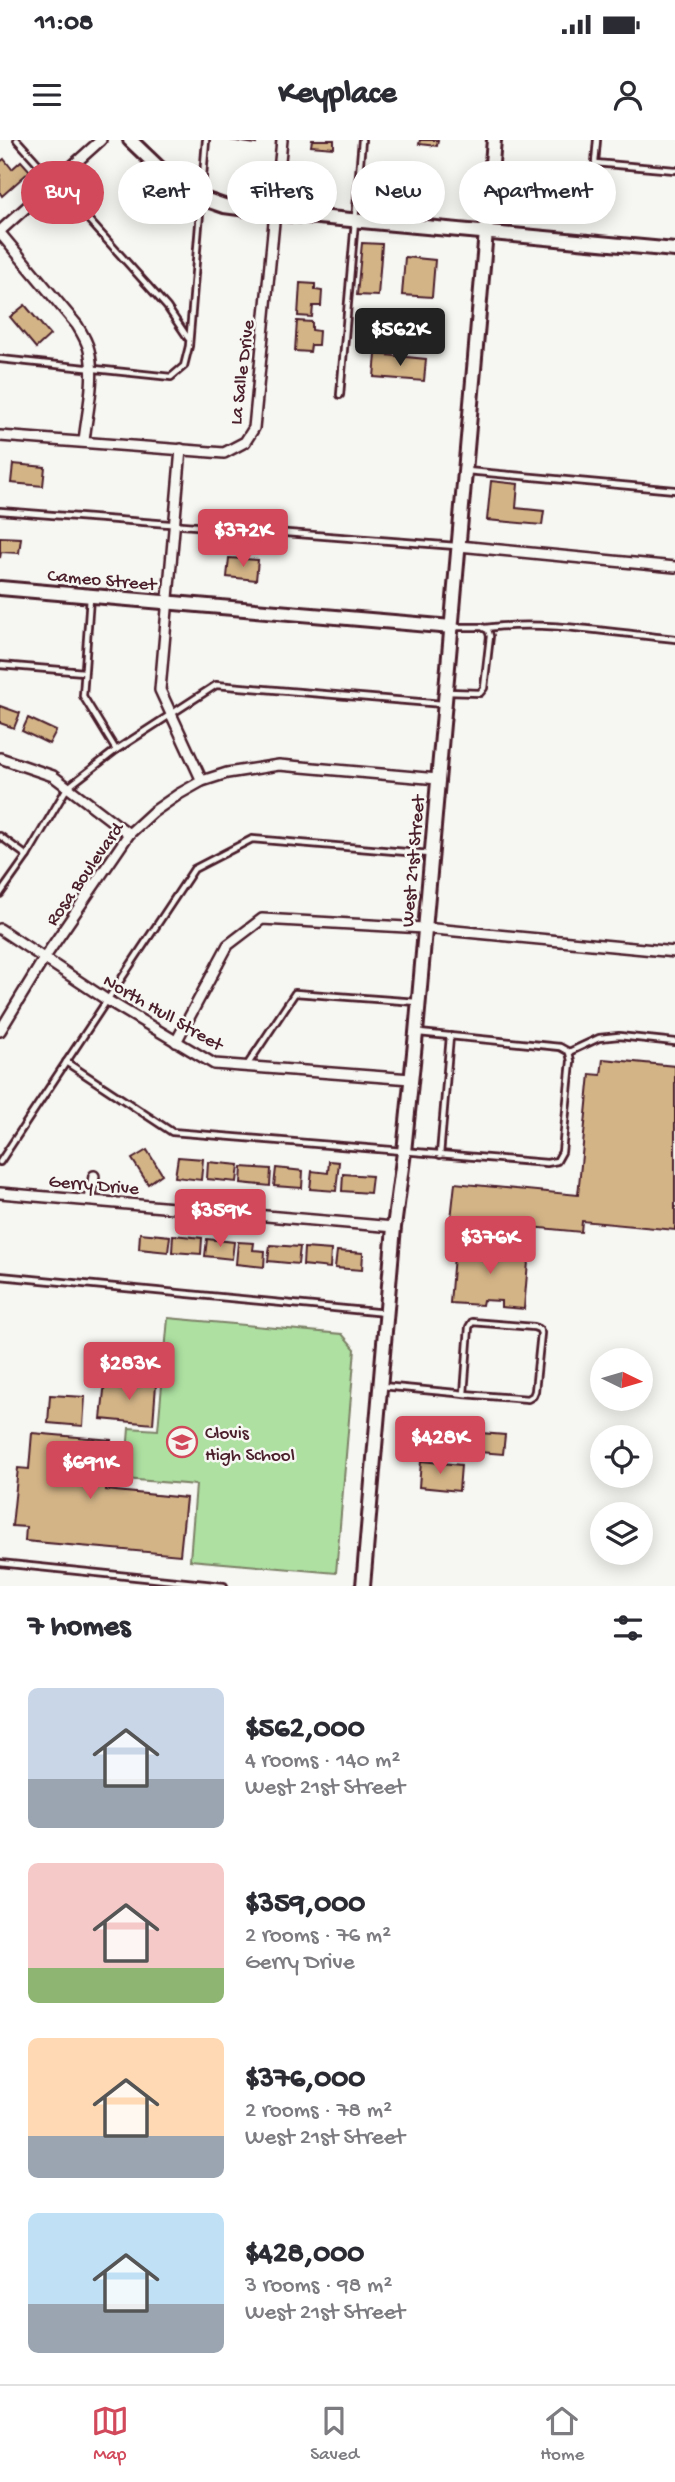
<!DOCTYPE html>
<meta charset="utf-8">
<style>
:root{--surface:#fff;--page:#f7f7f7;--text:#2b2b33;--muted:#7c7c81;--line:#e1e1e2;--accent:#d1495b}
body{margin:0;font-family:"Gochi Hand",sans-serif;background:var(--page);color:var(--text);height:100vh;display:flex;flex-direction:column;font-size:26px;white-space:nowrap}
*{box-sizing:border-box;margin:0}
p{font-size:23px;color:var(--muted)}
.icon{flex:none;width:38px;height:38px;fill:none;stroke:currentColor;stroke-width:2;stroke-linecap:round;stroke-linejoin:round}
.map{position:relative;height:1446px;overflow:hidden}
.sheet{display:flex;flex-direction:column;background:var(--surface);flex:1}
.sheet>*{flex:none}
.hud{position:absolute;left:21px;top:21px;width:634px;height:63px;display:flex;gap:14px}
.needle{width:46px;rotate:95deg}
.buttons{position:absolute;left:590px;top:1208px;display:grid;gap:14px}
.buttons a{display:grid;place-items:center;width:63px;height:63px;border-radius:50%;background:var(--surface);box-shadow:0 4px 18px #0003;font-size:35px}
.price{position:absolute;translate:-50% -60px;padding:0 16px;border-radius:7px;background:var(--accent);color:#fff;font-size:23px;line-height:46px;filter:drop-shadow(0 2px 4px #0008)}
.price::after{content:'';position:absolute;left:50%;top:42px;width:21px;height:16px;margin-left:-10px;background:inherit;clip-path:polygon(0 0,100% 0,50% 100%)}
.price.active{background:#222;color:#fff}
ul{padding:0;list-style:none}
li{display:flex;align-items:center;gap:21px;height:175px;padding:0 28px}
li span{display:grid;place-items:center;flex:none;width:196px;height:140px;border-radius:10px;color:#555}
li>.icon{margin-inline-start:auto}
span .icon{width:84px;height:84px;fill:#fffc;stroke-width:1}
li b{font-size:30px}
h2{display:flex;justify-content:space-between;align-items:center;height:84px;padding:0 28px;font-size:30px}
.pill{padding:0 24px;border-radius:32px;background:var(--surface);box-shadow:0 4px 18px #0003;font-size:24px;line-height:63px}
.pill.active{background:var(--accent);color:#fff}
.status{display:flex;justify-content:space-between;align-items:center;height:49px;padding:0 35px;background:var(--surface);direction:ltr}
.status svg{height:19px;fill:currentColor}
header{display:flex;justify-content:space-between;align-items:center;height:91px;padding:0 28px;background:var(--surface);font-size:32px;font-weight:700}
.tabs{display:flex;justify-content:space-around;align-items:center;height:98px;border-top:2px solid var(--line);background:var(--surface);font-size:19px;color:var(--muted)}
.tabs a{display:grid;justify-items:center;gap:4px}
.tabs .active{color:var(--accent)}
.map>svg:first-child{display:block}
.green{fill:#ade0a1;stroke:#7c8066;stroke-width:2}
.building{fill:#d3b487;stroke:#4a1f2b;stroke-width:2}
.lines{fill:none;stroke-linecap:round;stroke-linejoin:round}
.lane-casing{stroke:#4a1f2b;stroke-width:10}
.street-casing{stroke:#4a1f2b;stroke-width:14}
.secondary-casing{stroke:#4a1f2b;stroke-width:18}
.lane{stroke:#f6f6f2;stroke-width:4.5}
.street{stroke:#f6f6f2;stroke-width:9}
.secondary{stroke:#f6f6f2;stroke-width:12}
.labels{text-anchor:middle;stroke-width:5;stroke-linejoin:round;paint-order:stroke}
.street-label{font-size:19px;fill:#4a1f2b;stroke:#f6f6f2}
.poi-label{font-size:19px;fill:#4a1f2b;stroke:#f6f6f2;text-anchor:start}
</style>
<div class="status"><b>11:08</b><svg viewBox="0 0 49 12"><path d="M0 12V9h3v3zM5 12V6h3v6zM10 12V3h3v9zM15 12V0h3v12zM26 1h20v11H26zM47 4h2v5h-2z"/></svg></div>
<header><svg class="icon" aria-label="menu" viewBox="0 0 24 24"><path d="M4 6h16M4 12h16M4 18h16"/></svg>Keyplace<svg class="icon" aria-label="person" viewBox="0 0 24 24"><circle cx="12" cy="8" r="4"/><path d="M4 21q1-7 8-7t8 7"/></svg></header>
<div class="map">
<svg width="675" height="1446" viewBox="0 0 675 1446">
<rect width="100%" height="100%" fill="#f6f6f2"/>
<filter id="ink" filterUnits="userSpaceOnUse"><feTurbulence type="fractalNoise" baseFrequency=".0143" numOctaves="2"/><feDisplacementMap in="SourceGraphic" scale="14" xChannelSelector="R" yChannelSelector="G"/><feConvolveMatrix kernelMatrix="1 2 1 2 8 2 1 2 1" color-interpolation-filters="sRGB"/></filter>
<g filter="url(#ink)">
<polygon class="green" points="168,1178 342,1194 355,1209 336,1433 190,1420 196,1345 125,1339 129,1288 158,1290"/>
<g class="building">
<polygon points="230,0 257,0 256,4"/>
<polygon points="312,0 334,0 334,8 311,6"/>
<polygon points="420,0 438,0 437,6 419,4"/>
<polygon points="4,19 12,29 21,21 30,31 2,56 0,53 0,22"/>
<polygon points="362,103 382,104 378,156 357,155"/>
<polygon points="405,117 435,120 432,157 402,155"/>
<polygon points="300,143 315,144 315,150 322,151 321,166 313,166 312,177 298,176"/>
<polygon points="25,165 50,195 36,208 10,177"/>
<polygon points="297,181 312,182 312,190 319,191 318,205 311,205 310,212 295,211"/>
<polygon points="376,214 426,219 424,241 374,237"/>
<polygon points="13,324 45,327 43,346 11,343"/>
<polygon points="491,341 518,344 516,368 544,371 542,385 487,380"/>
<polygon points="0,397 21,398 19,413 1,412 0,418"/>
<polygon points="229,418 258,420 256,440 227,437"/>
<polygon points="0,566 20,573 14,588 0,583"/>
<polygon points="28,578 56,591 49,604 22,591"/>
<polygon points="603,919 675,926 675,1090 582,1081 581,1092 451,1079 455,1043 578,1055 590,934 601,935"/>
<polygon points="147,1010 162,1034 148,1044 132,1019"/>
<polygon points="178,1017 203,1019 201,1040 175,1037"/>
<polygon points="329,1021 339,1022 336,1051 310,1049 312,1031 328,1033"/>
<polygon points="208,1022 239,1025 237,1042 207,1039"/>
<polygon points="242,1027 271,1029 270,1046 241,1043"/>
<polygon points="276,1028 303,1031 302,1048 274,1046"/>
<polygon points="343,1034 372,1036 370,1053 342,1051"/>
<polygon points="140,1093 170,1096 168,1112 139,1109"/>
<polygon points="173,1095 202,1098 201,1114 172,1112"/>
<polygon points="207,1099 234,1102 232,1119 205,1116"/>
<polygon points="238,1102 254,1103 253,1110 265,1111 264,1127 236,1124"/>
<polygon points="455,1104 476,1105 475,1110 493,1112 493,1107 529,1110 524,1169 501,1167 501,1161 483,1160 482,1165 450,1163"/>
<polygon points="270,1105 300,1107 298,1124 268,1121"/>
<polygon points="304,1108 331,1110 330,1128 303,1125"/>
<polygon points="337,1111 363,1113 362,1130 335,1128"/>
<polygon points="105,1241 156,1245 153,1284 101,1279"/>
<polygon points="50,1255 85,1257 83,1286 48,1283"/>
<polygon points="431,1289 505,1295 503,1314 430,1308"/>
<polygon points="32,1293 111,1300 106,1350 186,1358 180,1415 25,1401 26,1387 12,1386 18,1328 29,1329"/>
<polygon points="421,1321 461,1325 459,1351 419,1347"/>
</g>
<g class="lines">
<g class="lane-casing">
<g id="lane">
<polyline points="17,0 167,167 188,198"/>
<polyline points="597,0 595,23 675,30"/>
<polyline points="0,219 171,237 184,226 189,206 206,0"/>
<polyline points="340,255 362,0"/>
<polyline points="467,331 675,350"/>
<polyline points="0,371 456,406"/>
<polyline points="90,457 83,556 116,610"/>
<path d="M485,488C547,480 613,493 675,499"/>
<polyline points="0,525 84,532"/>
<polyline points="447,552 480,553 484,548 490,496 488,490 482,487 452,487"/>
<polyline points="0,696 27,716"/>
<polyline points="0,754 27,716 67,648 116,610 216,545 443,564"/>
<polyline points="569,912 599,898 619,896 675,902"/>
<polyline points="66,922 172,992 547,1023 557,1021 562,1012 571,921 569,912 560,907 419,893"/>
<polyline points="246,927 295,853 417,862"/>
<polyline points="440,1015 450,896"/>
<polyline points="0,1022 194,729 252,699 430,714"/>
<polyline points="0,1136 386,1173"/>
<polyline points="382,1246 456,1253 464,1254 528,1259 533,1256 535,1251 541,1193 539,1189 534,1187 472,1182 469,1187 464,1254"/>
<polyline points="0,1423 224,1446"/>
</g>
</g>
<g class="street-casing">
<g id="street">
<polyline points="0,91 101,0"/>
<path d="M0,93L77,185C82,193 87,201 89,210C96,239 87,272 84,301"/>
<polyline points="0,296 224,313 245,302 254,288 282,0"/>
<polyline points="181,309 160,550 202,641"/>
<polyline points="459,406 675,427"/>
<polyline points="0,618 53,636 129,694"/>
<polyline points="0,789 107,860 214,924 411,939"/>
<polyline points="0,891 45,817 129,694 153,672 179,654 202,641 227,633 279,625 438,639"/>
<polyline points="176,902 228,805 262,779 424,788 675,812"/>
<polyline points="0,1053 394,1087"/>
<polyline points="90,1060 94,1036"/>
</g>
</g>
<g class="secondary-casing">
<g id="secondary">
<polyline points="130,0 177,45 201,58 224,66 275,73 675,110"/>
<polyline points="0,448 452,487"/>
<polyline points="363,1446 394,1087 404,1012 416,893 494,0"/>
</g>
</g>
<use href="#lane" class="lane"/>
<use href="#street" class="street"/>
<use href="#secondary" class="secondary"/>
</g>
</g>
<defs>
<g id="school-ring" transform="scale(1.575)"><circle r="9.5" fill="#f6f6f2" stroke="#d1495b" stroke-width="1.5"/><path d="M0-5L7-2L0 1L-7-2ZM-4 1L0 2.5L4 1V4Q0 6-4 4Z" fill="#d1495b"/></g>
</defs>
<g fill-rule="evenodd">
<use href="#school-ring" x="182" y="1302"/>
</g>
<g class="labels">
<g class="street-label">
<text transform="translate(240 232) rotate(-83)" y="7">La Salle Drive</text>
<text transform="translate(102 438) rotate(5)" y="7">Cameo Street</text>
<text transform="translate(411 721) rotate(-85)" y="7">West 21st Street</text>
<text transform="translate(83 733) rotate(-55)" y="7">Rosa Boulevard</text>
<text transform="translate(164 871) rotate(30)" y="7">North Hull Street</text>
<text transform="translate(94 1043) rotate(5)" y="7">Gerry Drive</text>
</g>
<g class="poi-label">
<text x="205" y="1298">Clovis<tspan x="205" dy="22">High School</tspan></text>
</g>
</g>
</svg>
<div class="buttons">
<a><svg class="needle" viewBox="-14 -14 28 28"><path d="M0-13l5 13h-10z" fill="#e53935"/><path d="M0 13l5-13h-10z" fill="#7c7c81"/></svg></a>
<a><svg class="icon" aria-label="locate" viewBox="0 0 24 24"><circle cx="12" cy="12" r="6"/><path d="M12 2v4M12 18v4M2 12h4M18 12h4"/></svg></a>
<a><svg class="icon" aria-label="layers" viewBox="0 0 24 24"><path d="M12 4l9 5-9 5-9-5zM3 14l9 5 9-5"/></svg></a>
</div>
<b class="price active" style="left:400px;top:228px">$562K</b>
<b class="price" style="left:243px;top:429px">$372K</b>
<b class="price" style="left:220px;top:1109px">$359K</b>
<b class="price" style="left:490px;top:1136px">$376K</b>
<b class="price" style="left:129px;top:1262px">$283K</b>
<b class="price" style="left:440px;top:1336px">$428K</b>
<b class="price" style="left:90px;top:1361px">$691K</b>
<div class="hud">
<a class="pill active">Buy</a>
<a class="pill">Rent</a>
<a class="pill">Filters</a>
<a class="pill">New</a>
<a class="pill">Apartment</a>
</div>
</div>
<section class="sheet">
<h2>7 homes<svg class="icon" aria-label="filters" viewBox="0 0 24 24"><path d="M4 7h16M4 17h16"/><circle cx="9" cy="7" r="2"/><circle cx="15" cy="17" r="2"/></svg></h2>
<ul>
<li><span style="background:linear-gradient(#c9d6e8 65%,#9aa5b1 0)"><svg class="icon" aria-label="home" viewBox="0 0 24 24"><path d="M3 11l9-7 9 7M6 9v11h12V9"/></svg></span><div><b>$562,000</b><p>4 rooms · 140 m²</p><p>West 21st Street</p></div></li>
<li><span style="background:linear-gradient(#f6c9c9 75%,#8fb573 0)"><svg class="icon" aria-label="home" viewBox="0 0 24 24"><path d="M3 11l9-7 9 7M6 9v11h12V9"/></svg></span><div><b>$359,000</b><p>2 rooms · 76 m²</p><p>Gerry Drive</p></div></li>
<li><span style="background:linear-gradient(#ffd9b3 70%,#9aa5b1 0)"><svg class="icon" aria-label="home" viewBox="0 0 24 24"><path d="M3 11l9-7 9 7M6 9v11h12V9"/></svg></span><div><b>$376,000</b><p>2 rooms · 78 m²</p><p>West 21st Street</p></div></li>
<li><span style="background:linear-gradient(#bfe0f5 65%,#9aa5b1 0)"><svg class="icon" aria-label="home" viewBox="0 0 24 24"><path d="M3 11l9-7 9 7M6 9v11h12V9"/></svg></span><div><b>$428,000</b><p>3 rooms · 98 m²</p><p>West 21st Street</p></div></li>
</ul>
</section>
<nav class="tabs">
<a class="active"><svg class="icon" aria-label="map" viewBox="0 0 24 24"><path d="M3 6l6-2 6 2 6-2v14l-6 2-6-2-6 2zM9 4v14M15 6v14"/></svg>Map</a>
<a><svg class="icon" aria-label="saved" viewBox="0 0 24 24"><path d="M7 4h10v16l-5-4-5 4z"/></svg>Saved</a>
<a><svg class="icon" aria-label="home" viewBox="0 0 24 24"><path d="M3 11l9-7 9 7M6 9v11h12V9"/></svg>Home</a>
</nav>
